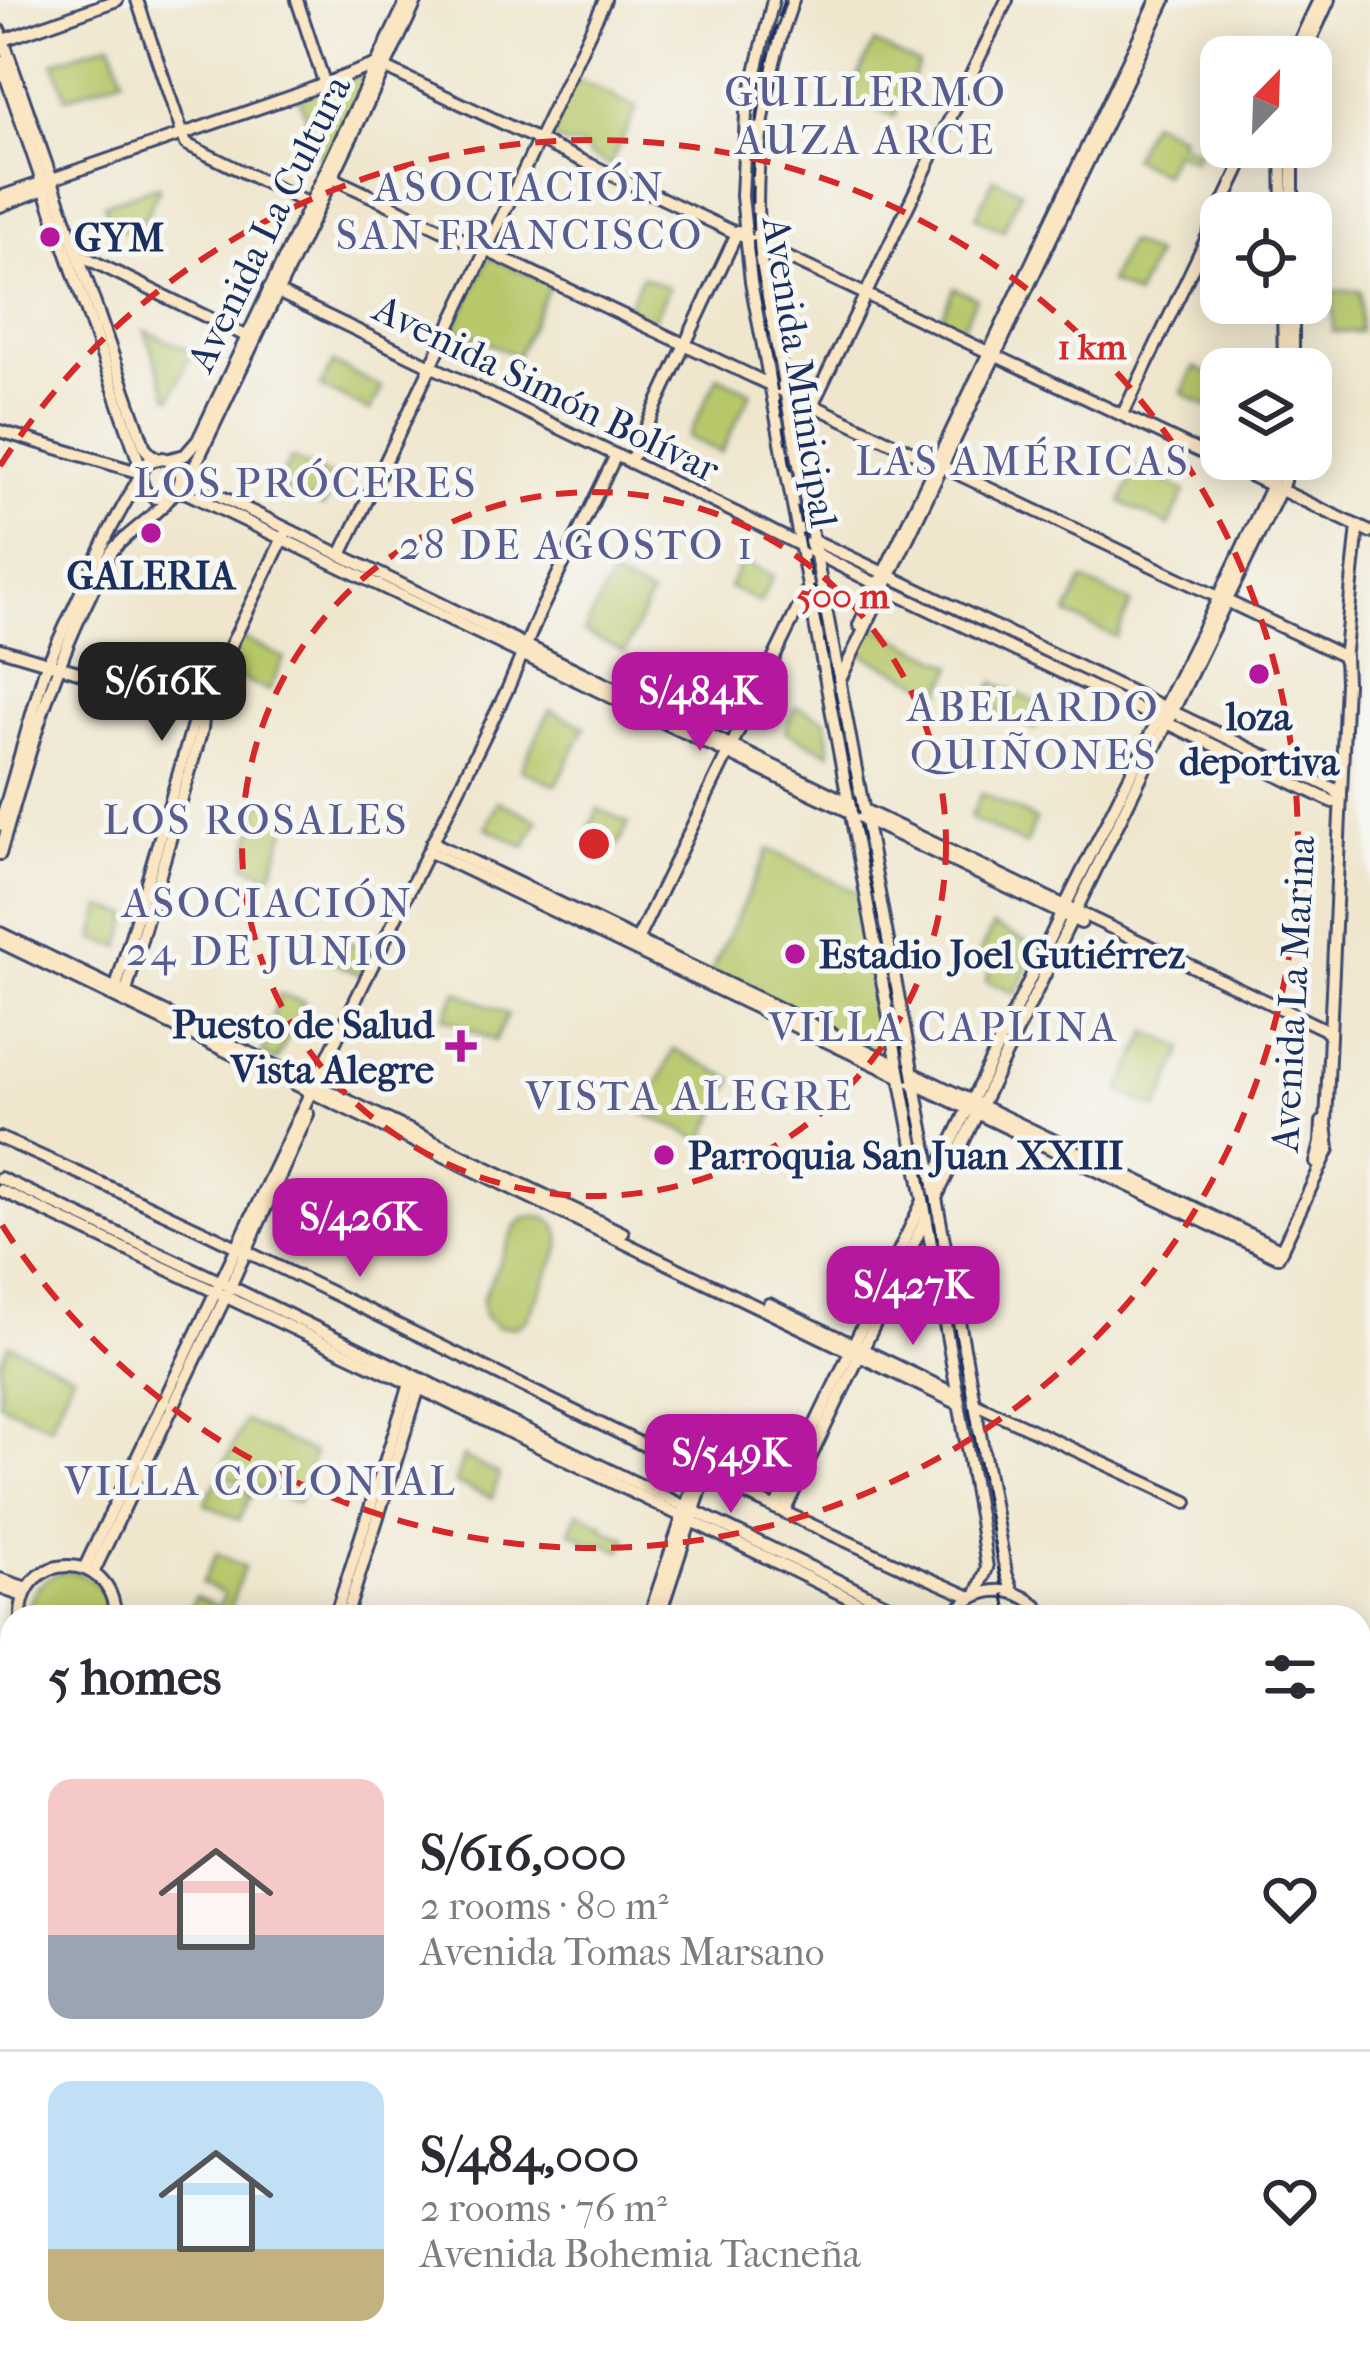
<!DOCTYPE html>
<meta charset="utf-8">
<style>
:root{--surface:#fff;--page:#f7f7f7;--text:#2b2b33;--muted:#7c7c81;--line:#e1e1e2;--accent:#b5179e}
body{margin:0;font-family:"IM FELL French Canon",serif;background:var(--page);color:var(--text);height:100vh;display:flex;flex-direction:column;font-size:45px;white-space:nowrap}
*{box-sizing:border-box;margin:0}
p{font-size:39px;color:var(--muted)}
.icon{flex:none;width:66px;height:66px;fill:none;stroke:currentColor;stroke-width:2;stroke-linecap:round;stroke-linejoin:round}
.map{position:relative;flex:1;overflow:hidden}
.details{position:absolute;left:0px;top:1605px;width:1371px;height:771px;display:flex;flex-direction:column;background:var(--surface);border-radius:36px 36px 0 0;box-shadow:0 6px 30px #0003}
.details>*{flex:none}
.needle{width:78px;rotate:23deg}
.buttons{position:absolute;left:1200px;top:36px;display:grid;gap:24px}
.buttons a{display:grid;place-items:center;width:132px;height:132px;border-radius:24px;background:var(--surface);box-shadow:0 6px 30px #0003;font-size:60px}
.price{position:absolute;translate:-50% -102px;padding:0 27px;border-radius:24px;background:var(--accent);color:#fff;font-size:39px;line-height:78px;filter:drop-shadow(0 3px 6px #0008)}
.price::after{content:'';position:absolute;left:50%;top:72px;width:36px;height:27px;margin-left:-18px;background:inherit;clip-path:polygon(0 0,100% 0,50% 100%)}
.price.active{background:#222;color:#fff}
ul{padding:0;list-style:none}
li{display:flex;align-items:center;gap:36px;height:300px;padding:0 48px}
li+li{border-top:3px solid var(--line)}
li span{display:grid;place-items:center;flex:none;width:336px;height:240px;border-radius:24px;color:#555}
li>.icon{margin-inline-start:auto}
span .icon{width:144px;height:144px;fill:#fffc;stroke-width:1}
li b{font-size:51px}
h2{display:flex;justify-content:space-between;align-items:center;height:144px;padding:0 48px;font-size:51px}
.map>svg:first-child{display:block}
.green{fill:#b7c86b;stroke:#697c64;stroke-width:3}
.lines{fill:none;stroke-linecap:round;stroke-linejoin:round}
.secondary-casing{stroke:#3b4a6f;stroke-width:16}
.secondary{stroke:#fbe6c4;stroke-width:10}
.rail{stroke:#1b2f5e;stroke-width:3;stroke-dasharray:18 9;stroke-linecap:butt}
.ring{fill:none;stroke:#d62828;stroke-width:6;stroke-dasharray:21 15}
.poi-dot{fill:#b5179e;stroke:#f6f6f2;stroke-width:4.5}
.labels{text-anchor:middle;stroke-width:10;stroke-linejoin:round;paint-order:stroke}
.street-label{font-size:39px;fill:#1b2f5e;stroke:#f6f6f2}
.poi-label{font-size:39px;font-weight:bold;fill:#1b2f5e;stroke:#f6f6f2;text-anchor:start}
.neighbourhood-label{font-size:42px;letter-spacing:3px;fill:#575c91;stroke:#f6f6f2}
.centre{fill:#d62828;stroke:#f6f6f2;stroke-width:6}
.ring-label{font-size:36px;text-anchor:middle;font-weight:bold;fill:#d62828;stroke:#f6f6f2;stroke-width:10;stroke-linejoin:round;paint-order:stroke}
</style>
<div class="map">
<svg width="1370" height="2375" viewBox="0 0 1370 2375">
<rect width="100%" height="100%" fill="#f6f6f2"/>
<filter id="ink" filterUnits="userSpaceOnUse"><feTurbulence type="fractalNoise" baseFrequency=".00833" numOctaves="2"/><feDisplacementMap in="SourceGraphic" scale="24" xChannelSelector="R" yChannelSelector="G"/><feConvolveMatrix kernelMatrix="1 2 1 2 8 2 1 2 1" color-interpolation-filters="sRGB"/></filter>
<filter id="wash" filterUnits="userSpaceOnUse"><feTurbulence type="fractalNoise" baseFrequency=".004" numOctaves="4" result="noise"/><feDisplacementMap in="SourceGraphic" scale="48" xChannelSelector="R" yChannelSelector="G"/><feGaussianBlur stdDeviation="2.7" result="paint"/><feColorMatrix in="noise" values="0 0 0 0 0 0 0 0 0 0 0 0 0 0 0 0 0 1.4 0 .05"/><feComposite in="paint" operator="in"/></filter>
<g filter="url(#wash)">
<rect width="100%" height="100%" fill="#efe6cd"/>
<g class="green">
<polygon points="111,42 123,77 66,98 54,62"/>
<polygon points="874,43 919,65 894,117 849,96"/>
<polygon points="369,72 326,162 322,162 300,100 301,96"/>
<polygon points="576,79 637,108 610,165 590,156 587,150 575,144 569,146 547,136"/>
<polygon points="1150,121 1181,136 1178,142 1198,151 1194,160 1174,151 1163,174 1132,158"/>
<polygon points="994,178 1021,191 1003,231 976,217"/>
<path d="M157,186L159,189L136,236C119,229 108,222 104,204Z"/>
<polygon points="1128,242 1155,255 1136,296 1109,282"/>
<polygon points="489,257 550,284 517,356 455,327"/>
<polygon points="642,276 669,288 652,322 626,309"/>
<polygon points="954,288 976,298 960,333 938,323"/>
<rect x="1333" y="291" width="27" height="41"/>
<polygon points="145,331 192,351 172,397 169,397"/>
<polygon points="333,363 382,388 370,411 321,387"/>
<polygon points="1194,367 1221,379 1221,391 1213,409 1182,393"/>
<polygon points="718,376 751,392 721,453 688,437"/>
<polygon points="291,458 337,480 323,507 278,485"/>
<polygon points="1137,468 1185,491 1169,526 1121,502"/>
<polygon points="742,561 773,576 760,603 729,587"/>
<polygon points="611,577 651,596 625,652 584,632"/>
<polygon points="1083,580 1131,603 1116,637 1067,614"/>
<polygon points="870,625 954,666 941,692 858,652"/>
<polygon points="240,637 284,658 269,691 224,671"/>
<polygon points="994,682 1045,707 1035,729 983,705"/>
<polygon points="796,706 826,720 830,753 785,731"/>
<polygon points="550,710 585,727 557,784 554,785 521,769"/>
<polygon points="982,793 1036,820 1025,845 970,818"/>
<polygon points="260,801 291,811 272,873 269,874 245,865"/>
<polygon points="498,801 538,820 525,847 486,827"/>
<polygon points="598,809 629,823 618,845 614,844 607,859 584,848 591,833 588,831"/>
<polygon points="769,849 860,894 860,917 864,919 865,936 868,938 873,980 877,984 889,1052 882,1057 710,974"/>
<polygon points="102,907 130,915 121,947 94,939"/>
<polygon points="993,926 1038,947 1016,994 986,981 993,963 978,956"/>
<polygon points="336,940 372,948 361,975 330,961"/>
<polygon points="457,991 508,1015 495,1041 444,1017"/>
<polygon points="279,994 304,1002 304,1005 276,1061 262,1053 274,1022 272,1019"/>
<polygon points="1148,1032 1184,1048 1158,1109 1120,1091"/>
<polygon points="674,1049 733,1079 704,1141 644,1113"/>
<path d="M536,1216C556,1218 564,1232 559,1251L527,1319L515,1327H497L484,1316L482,1300L516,1226L525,1218Z"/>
<polygon points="9,1344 73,1374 50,1426 0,1403 0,1363"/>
<polygon points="245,1421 314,1454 298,1503 219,1474"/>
<polygon points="463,1457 499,1475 492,1498 455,1483"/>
<polygon points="216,1481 252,1493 239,1520 205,1504"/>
<polygon points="578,1512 604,1524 603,1529 627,1539 621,1551 599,1541 597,1545 570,1532"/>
<polygon points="217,1553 244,1567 227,1617 186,1617 195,1597 219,1607 224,1594 202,1583"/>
<path d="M66,1571C92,1574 109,1590 109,1617H29C29,1592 41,1577 66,1571Z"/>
</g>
</g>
<g filter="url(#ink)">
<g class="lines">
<g class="secondary-casing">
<g id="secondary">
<polyline points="137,0 186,144 315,207"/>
<polyline points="297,0 325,85"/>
<polyline points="773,0 746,114 742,196 751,282 919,1177 980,1521 987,1568 977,1594"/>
<path d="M793,0C764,79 752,166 759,250L1006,1573L1013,1592"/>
<polyline points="0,31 145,448 150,454 157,458"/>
<polyline points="1,41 117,0"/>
<polyline points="1292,57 1319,0"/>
<polyline points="1303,57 1329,0"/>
<polyline points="0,60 142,471"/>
<polyline points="377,64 1370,532"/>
<polyline points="1282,147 1283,213"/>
<polyline points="1293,147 1293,213"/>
<polyline points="333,178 1345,657"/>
<polyline points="0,197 293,96 377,64"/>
<polyline points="0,206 47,188"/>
<polyline points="78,254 246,336"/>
<polyline points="269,288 738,514 888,590 1333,802"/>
<polyline points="1283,303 1284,369"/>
<polyline points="1293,369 1293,303"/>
<polyline points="1123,414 1250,147"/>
<polyline points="0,431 141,473"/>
<polyline points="796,439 1007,0"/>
<polyline points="169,459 185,455 198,440 407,0"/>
<polyline points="630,462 738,231"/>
<polyline points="181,477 847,802 1324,1029 1330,1035"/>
<polyline points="187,482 417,0"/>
<polyline points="176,491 187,493 1081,923"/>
<polyline points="809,543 820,543 848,556 1334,789 1341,797"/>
<polyline points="341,555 605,0"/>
<polyline points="859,625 1157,0"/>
<polyline points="0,649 204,709"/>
<polyline points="1344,660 1358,526"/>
<polyline points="839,682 1165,0"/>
<polyline points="0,825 44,672 109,532 140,476"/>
<polyline points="432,842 1282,1250"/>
<polyline points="432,853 1278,1257 1329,1149 1326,1124 1346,683 1345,657"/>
<path d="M0,854C25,768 48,681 88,600C96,583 103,565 113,550C128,529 218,479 163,458L147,462L140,476L144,490L155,498L173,494"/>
<polyline points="0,933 623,1233"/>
<polyline points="637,940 806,592"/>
<polyline points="0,942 957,1403"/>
<polyline points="115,991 194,721 286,532"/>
<polyline points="125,995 202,729 205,701"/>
<path d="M0,1138C328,1282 643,1454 971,1597"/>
<polyline points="1316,1163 1321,1143 1322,1122"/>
<polyline points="0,1178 221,1282 913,1617"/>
<polyline points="933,1181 1065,906 1219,597 1272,485 1281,459"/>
<polyline points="0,1190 419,1388 888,1617"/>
<polyline points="937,1196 1244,565 1283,484 1290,459"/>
<polyline points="769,1304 955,1394"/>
<polyline points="974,1403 1187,1502"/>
<polyline points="775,1508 922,1203"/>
<polyline points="784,1512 926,1218"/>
<polyline points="84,1569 315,1083 508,688 539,614 616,455"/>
<polyline points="93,1573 225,1298 308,1114"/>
<polyline points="0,1579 27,1588"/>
<polyline points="0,1588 23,1596"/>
<path d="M21,1617C21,1549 114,1549 115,1617"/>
<polyline points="335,1617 410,1384"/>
<polyline points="346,1617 419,1388"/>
<polyline points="649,1617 698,1470"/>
<polyline points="659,1617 706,1474"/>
<path d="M952,1617C977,1582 1021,1582 1046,1617"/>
<polyline points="0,1770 12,1732"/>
<polyline points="0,1801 12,1764"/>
<polyline points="0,1924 12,1928"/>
<polyline points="0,1934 12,1938"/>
<polyline points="1359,2017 1370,2019"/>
<polyline points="0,2265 12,2268"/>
<polyline points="0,2275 12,2279"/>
<polyline points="277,2364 311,2375"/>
<polyline points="310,2364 344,2375"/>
<polyline points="93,2375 96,2364"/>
<polyline points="103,2375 107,2364"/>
<polyline points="407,2375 411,2364"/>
<polyline points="417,2375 420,2364"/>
<polyline points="702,2375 717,2364"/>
<polyline points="773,2375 788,2364"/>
<polyline points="1014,2375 1016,2364"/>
</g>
</g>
<use href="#secondary" class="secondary"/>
<g class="rail">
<path d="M784,0C758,83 746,172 755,260L804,543L833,680L1008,1617"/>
<polyline points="748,2375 766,2364"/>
</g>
</g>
</g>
<g class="ring">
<circle cx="594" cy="844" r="352"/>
<path d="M0 466A704 704 0 1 1 0 1222"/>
</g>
<g class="poi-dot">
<circle cx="50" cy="237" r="12"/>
<circle cx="151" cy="533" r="12"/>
<circle cx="1259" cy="674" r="12"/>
<circle cx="795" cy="954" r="12"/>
<path d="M455 1028h12v12h12v12h-12v12h-12v-12h-12v-12h12z"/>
<circle cx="664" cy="1155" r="12"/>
</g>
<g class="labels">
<g class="street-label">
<text transform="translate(268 223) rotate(-64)" y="14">Avenida La Cultura</text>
<text transform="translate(801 372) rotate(81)" y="14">Avenida Municipal</text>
<text transform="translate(547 388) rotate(26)" y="14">Avenida Simón Bolívar</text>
<text transform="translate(1292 994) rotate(-87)" y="14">Avenida La Marina</text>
</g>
<g class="poi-label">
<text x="74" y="251">GYM</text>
<text x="151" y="589" text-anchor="middle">GALERIA</text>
<text x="1259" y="730" text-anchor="middle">loza<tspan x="1259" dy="45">deportiva</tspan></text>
<text x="819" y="968">Estadio Joel Gutiérrez</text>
<text x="434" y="1038" text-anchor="end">Puesto de Salud<tspan x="434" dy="45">Vista Alegre</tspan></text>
<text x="688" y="1169">Parroquia San Juan XXIII</text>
</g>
<g class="neighbourhood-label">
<text x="866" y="106">GUILLERMO<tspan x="866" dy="48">AUZA ARCE</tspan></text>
<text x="520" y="201">ASOCIACIÓN<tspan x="520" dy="48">SAN FRANCISCO</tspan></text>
<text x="1023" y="475">LAS AMÉRICAS</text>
<text x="306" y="497">LOS PRÓCERES</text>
<text x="577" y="559">28 DE AGOSTO 1</text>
<text x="1034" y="721">ABELARDO<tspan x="1034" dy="48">QUIÑONES</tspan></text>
<text x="256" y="834">LOS ROSALES</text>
<text x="268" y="917">ASOCIACIÓN<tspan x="268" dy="48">24 DE JUNIO</tspan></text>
<text x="944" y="1041">VILLA CAPLINA</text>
<text x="690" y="1110">VISTA ALEGRE</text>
<text x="261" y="1495">VILLA COLONIAL</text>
</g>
</g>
<circle cx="594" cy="844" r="18" class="centre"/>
<g class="ring-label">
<text x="1092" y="359">1 km</text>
<text x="843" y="608">500 m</text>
</g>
</svg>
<div class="buttons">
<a><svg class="needle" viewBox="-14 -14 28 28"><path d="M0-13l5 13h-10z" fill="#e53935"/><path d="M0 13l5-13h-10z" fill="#7c7c81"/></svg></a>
<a><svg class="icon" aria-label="locate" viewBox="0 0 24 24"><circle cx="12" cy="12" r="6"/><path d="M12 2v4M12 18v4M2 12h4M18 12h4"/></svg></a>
<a><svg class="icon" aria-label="layers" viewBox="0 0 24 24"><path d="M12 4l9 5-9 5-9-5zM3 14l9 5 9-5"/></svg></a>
</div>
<b class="price active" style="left:162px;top:744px">S/616K</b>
<b class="price" style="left:700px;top:754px">S/484K</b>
<b class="price" style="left:360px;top:1280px">S/426K</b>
<b class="price" style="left:913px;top:1348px">S/427K</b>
<b class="price" style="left:731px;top:1516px">S/549K</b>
<section class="details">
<h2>5 homes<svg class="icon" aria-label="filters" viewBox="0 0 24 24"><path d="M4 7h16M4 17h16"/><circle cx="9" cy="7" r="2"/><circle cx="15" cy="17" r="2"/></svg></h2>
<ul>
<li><span style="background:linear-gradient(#f6c9c9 65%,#9aa5b1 0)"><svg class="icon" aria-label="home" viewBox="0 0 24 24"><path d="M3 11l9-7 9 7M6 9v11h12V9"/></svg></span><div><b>S/616,000</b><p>2 rooms · 80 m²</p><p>Avenida Tomas Marsano</p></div><svg class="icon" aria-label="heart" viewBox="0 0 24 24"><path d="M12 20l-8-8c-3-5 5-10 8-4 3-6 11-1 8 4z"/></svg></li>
<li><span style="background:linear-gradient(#bfe0f5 70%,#c2b280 0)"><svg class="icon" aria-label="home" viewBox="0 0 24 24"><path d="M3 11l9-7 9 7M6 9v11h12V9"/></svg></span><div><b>S/484,000</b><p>2 rooms · 76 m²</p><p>Avenida Bohemia Tacneña</p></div><svg class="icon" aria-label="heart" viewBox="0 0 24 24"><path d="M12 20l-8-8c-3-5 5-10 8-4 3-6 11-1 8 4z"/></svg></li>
</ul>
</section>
</div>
